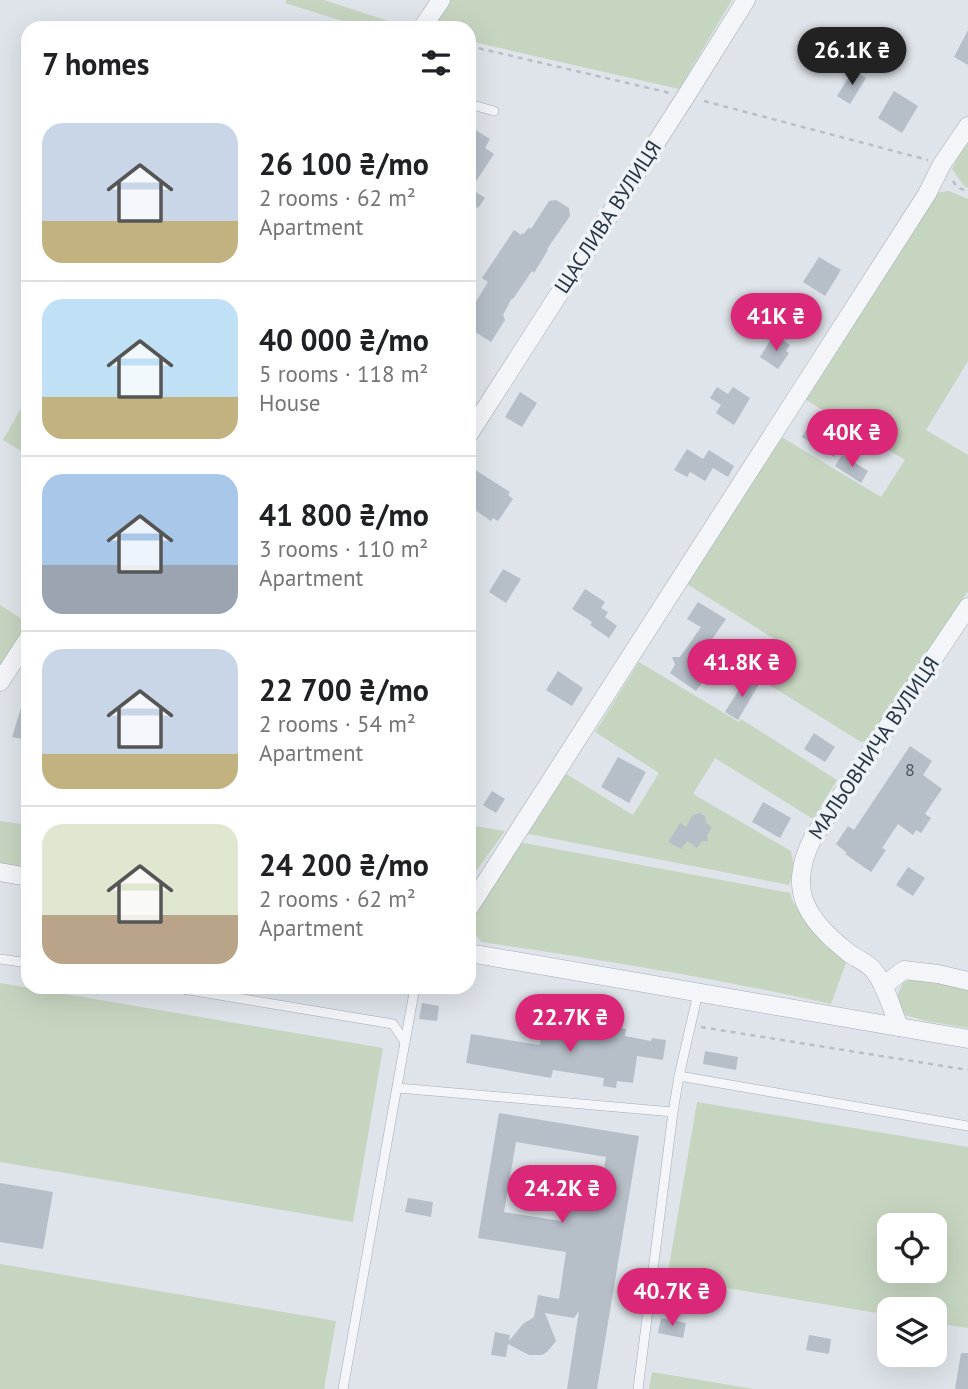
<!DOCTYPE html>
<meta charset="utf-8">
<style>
:root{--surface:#fff;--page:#f2f2f2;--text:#202124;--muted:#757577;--line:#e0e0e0;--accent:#db2777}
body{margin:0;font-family:"PT Sans",sans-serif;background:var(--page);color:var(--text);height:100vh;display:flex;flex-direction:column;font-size:26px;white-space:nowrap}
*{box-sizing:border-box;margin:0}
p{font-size:23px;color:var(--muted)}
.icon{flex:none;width:38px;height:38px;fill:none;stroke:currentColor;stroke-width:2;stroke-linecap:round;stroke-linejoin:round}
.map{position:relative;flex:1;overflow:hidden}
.side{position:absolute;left:21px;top:21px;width:455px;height:973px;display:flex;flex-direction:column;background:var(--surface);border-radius:21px;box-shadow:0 7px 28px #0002}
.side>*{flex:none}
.fabs{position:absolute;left:877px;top:1213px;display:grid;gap:14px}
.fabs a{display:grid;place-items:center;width:70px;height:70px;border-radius:14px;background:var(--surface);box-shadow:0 7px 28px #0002;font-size:35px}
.price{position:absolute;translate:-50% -60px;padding:0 16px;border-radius:24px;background:var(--accent);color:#fff;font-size:23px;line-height:46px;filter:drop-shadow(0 2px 4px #0008)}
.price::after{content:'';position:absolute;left:50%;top:42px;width:21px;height:16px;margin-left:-10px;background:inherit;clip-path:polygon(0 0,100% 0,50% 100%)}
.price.current{background:#222;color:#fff}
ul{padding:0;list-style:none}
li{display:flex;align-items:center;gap:21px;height:175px;padding:0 21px}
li+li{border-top:2px solid var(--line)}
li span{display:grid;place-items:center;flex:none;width:196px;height:140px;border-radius:21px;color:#555}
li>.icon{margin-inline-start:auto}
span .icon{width:84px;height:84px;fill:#fffc;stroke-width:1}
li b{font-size:30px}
h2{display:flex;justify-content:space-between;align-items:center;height:84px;padding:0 21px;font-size:30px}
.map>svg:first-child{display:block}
.green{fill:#c6d5c0;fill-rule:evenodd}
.building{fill:#b6bec8;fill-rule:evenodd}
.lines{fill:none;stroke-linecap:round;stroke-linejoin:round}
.service-casing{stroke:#a4abb5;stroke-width:10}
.minor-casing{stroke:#a4abb5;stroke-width:19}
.path{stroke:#babfc5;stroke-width:2.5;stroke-dasharray:5 5;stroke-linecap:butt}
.service{stroke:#f3f5f8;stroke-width:9}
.minor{stroke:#f3f5f8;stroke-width:18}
.labels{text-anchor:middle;stroke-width:7;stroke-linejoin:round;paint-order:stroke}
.number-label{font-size:18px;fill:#4a5664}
.street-label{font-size:21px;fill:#263343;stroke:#eff3f7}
</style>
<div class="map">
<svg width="968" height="1389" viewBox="0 0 968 1389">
<rect width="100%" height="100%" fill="#dfe4ea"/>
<g class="green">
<polygon points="286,0 324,0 410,28 365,28 285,3"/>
<polygon points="449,0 732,0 679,89 469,41 469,28 430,28"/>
<polygon points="968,138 968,188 964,186 952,169"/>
<polygon points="949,191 968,199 968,361 926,430 968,455 968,591 871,740 861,742 763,681 784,645 687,584 778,436 783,438 881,497 905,460 803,398 933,193"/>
<polygon points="28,396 28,455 3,440"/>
<polygon points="0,605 28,623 0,668"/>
<polygon points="639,662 739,722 741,719 837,780 813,819 715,758 693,794 791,851 794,867 789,885 524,833 562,774 568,775 633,815 659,773 595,732"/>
<polygon points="0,821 28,825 28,869 0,865"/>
<polygon points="469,825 505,831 469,881"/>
<path d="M519,842L790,893L793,902L825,946L836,949L846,963L831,1004C715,978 598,959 481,942L472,929L476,913Z"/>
<polygon points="918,976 968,985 968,1028 926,1021 905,1015 895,1000 903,983"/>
<polygon points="0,983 383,1048 353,1222 0,1162"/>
<path d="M697,1102L968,1147V1328L935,1323L934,1309H889V1315L667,1278ZM889,1225H934V1270H889Z"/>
<polygon points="0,1264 336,1321 324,1389 0,1389"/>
<polygon points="652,1372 754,1389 649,1389"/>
</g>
<g class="building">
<polygon points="968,30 968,65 954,57"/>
<polygon points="853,70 866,78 850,104 837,96"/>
<polygon points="894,91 918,106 902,133 878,118"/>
<polygon points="469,126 490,139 485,148 494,154 469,192"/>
<polygon points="473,190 485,198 478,208 469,202 469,197"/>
<polygon points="556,200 569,208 570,216 547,249 548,250 534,273 532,271 513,299 512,298 503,315 505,320 491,342 469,328 469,304 475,303 488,282 482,278 514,230 521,235 522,233 524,234 529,227 531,229 549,201"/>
<polygon points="819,257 841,270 825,296 803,282"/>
<polygon points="776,336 790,345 786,351 789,353 778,369 760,357 770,341 773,343"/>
<polygon points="717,387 728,394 733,387 750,398 734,425 716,413 721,405 710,398"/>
<polygon points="520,392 537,403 522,427 505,417"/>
<polygon points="818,411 850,431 834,457 802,437"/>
<polygon points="687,449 703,459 709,450 734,466 728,477 713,468 705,481 690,472 687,477 674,470"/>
<polygon points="842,455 868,471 861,483 835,466"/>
<polygon points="469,466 510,492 508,495 513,499 498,521 493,518 491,521 469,506"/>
<polygon points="503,569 521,579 506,603 489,592"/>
<polygon points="585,589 605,602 601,608 608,612 605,617 617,626 609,638 590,625 592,622 572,609"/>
<polygon points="698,602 726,619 704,651 726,666 716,682 707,676 696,691 670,673 675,665 672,657 680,657 701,627 687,619"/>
<polygon points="558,671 583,688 572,706 546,690"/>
<polygon points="747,677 759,684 738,720 725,712"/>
<polygon points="25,695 28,695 28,740 12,737"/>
<polygon points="814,733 835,747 825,762 804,749"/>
<polygon points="910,746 932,761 923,775 942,789 925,814 931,818 921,833 916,830 913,835 898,824 882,848 886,850 871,872 845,854 847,853 836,844 848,826 854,830"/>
<polygon points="618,757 646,772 629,803 601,787"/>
<polygon points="492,791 505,799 496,813 483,805"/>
<polygon points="763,802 791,818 780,838 752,822"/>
<polygon points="699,813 705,816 706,823 712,827 707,835 708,841 702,841 697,848 687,841 681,849 668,842 680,823 686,827 692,816"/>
<polygon points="908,867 925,878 913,896 896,885"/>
<polygon points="422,1003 439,1006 437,1021 419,1019"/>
<polygon points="576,1021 626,1029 625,1036 651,1041 652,1038 666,1040 663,1060 637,1056 633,1083 617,1081 616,1088 603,1086 604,1078 553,1070 551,1078 466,1063 471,1034 540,1045 541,1036 573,1042"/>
<polygon points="705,1051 738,1057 736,1070 703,1064"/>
<path d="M499,1113L639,1136L597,1389H567L579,1311L574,1318L545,1313L556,1341L547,1352L542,1355H529L508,1344L506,1357L491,1355L495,1332L510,1335L509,1341L523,1324L534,1317L538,1295L559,1299L566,1252L478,1238ZM516,1142L606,1157L597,1210L563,1205L561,1221L504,1212Z"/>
<polygon points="0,1183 53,1192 43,1249 0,1242"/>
<polygon points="408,1198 433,1202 431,1217 405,1212"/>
<polygon points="661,1318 686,1323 683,1338 658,1333"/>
<polygon points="809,1335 831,1339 829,1354 806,1350"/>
<polygon points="961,1353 968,1353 968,1389 955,1389"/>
</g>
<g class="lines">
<g class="service-casing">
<g id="service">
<polyline points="469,104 494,111"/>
<polyline points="0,959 28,963"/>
<polyline points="171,987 393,1024 405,1042 343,1389"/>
<polyline points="405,1042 415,987"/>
<polyline points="679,1076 698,993"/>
<polyline points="398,1088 673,1112"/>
<polyline points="638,1389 673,1112 679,1076 968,1126"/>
</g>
</g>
<g class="minor-casing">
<g id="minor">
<polyline points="422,28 441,0"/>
<polyline points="469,434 686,96 746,0"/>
<polyline points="0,682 28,639"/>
<polyline points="0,872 28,877"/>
<polyline points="469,908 927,194 942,164 968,126"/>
<polyline points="469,953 968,1039"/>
<polyline points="883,986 904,970 938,974 968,981"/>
<path d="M899,1027C892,1009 886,987 875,972C869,963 857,959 849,953C805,919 786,888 814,836L968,607"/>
</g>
</g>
<g class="path">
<polyline points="469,46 670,93"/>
<polyline points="704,101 928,160"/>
<polyline points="953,181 957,187 968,192"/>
<polyline points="701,1027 968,1070"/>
</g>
<use href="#service" class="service"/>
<use href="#minor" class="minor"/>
</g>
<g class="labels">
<g class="number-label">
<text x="910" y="776">8</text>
</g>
<g class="street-label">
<text transform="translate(608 217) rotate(-57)" y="7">ЩАСЛИВА ВУЛИЦЯ</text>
<text transform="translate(874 748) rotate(-56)" y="7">МАЛЬОВНИЧА ВУЛИЦЯ</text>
</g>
</g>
</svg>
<div class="fabs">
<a><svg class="icon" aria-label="locate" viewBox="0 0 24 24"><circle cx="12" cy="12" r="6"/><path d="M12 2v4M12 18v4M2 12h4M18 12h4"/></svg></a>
<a><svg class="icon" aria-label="layers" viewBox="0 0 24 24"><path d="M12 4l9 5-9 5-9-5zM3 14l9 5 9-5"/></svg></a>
</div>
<b class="price current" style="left:852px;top:87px">26.1K ₴</b>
<b class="price" style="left:776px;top:353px">41K ₴</b>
<b class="price" style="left:852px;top:469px">40K ₴</b>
<b class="price" style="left:742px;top:699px">41.8K ₴</b>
<b class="price" style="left:570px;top:1054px">22.7K ₴</b>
<b class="price" style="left:562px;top:1225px">24.2K ₴</b>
<b class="price" style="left:672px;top:1328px">40.7K ₴</b>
<section class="side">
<h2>7 homes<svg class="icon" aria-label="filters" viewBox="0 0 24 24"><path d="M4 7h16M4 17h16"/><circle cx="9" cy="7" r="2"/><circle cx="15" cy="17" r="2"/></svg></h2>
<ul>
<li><span style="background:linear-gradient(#c9d6e8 70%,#c2b280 0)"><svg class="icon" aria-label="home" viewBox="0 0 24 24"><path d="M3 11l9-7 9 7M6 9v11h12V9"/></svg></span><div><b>26 100 ₴/mo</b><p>2 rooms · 62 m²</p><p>Apartment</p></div></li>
<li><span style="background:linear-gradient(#bfe0f5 70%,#c2b280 0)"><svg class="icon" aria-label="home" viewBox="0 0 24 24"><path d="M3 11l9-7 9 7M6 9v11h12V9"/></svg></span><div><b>40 000 ₴/mo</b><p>5 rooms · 118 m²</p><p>House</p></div></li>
<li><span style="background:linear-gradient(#a9c7e8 65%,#9aa5b1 0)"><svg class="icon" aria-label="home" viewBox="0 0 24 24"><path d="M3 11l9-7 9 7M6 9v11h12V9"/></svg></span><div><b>41 800 ₴/mo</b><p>3 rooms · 110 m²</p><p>Apartment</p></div></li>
<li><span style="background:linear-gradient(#c9d6e8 75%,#c2b280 0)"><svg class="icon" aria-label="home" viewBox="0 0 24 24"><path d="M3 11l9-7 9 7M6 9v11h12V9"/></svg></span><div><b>22 700 ₴/mo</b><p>2 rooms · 54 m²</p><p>Apartment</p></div></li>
<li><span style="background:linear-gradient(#dfe7d0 65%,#b9a48a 0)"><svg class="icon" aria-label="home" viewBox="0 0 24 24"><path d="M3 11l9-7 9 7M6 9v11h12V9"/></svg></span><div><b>24 200 ₴/mo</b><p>2 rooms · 62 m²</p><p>Apartment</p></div></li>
</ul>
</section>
</div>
